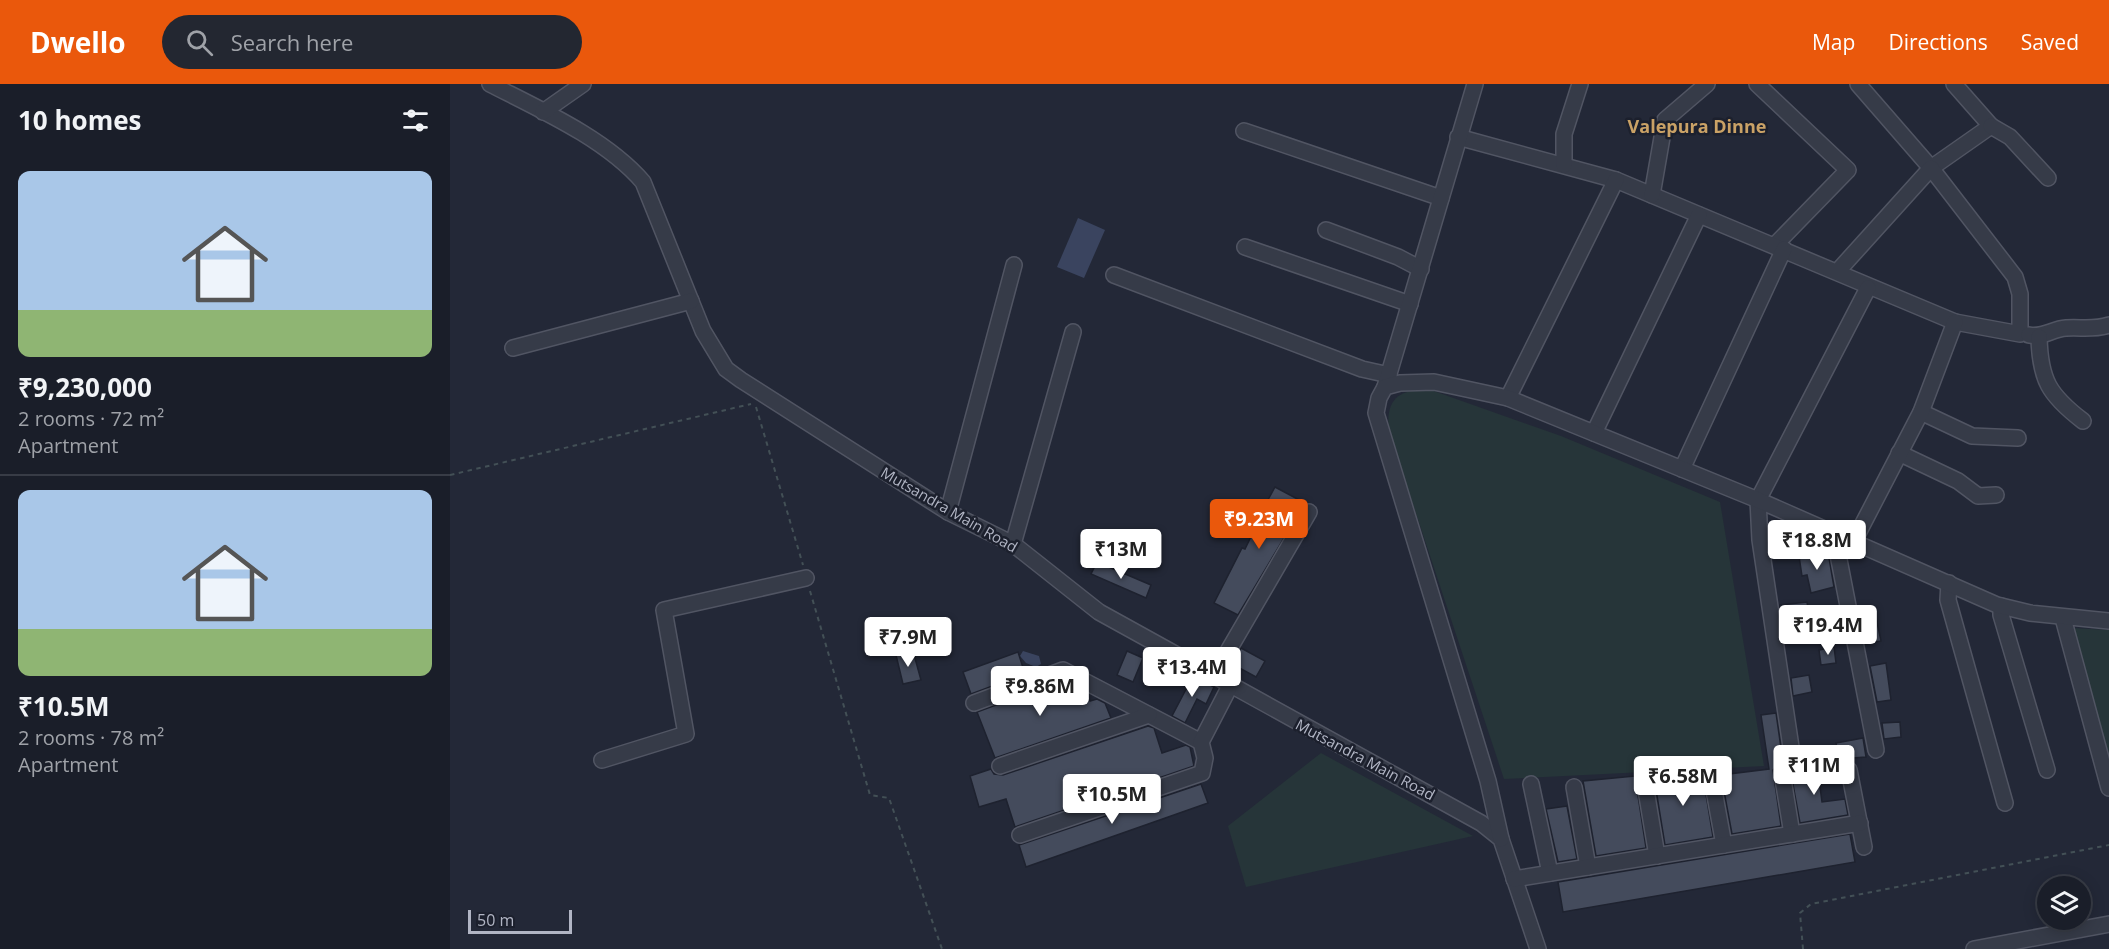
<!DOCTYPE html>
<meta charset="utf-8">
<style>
:root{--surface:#1a1e29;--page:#232731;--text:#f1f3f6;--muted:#9fa2a8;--line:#383c46;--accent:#ea580c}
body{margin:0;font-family:"Open Sans",sans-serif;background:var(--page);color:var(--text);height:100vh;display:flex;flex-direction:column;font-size:22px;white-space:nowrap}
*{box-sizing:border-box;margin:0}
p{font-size:20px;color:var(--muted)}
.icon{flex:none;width:33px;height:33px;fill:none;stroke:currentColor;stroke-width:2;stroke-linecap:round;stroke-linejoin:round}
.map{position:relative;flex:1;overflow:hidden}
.drawer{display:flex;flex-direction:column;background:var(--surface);width:450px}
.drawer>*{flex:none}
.tools{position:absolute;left:1587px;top:792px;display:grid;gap:12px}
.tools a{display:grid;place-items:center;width:54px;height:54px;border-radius:50%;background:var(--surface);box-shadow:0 3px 15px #0003,0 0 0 2px var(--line);font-size:30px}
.scale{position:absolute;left:18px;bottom:15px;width:104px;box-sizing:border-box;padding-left:6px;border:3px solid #b1b5c4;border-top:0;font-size:16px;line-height:21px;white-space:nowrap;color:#b1b5c4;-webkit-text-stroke:4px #1c202d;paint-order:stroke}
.price{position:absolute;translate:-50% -51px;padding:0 14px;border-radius:6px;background:#fff;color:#222;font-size:20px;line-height:39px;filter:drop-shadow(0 2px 3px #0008)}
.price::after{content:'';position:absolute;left:50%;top:36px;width:18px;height:14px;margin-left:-9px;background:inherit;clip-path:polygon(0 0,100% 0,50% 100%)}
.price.selected{background:var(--accent);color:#fff}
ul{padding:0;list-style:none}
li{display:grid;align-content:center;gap:12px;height:318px;padding:0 18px}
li+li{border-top:2px solid var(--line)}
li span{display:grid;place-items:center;height:186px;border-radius:12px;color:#555}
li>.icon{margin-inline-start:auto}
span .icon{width:108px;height:108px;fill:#fffc;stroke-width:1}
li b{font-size:26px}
h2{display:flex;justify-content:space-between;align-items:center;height:72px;padding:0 18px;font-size:26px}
header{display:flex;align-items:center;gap:36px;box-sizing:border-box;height:84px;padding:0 30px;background:var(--accent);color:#fff}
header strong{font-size:28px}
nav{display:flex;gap:33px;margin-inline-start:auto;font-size:21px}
.search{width:420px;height:54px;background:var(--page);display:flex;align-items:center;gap:15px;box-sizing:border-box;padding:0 21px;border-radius:33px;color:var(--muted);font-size:22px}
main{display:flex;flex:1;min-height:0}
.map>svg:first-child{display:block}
.green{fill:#263539}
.water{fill:#3a445f}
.building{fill:#444b5c;stroke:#1e222f;stroke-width:1.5}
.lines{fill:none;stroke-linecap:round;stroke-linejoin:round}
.minor-casing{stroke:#515563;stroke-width:18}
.path{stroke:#435056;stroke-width:2;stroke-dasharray:4.5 4.5;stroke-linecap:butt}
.minor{stroke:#363b48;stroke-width:15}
.labels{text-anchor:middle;stroke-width:5;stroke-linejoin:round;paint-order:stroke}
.street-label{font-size:15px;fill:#b1b5c4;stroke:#1c202d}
.quarter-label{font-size:18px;font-weight:bold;fill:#caa266;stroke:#1c202d}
</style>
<header>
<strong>Dwello</strong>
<div class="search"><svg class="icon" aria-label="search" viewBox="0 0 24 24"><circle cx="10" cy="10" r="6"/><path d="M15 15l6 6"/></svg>Search here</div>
<nav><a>Map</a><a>Directions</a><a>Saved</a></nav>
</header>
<main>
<section class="drawer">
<h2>10 homes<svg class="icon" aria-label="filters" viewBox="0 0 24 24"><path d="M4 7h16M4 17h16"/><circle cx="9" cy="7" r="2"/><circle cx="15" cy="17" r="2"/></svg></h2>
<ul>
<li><span style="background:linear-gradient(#a9c7e8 75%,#8fb573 0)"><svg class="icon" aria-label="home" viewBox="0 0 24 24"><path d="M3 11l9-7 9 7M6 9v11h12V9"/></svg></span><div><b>₹9,230,000</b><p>2 rooms · 72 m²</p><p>Apartment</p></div></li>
<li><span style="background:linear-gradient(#a9c7e8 75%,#8fb573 0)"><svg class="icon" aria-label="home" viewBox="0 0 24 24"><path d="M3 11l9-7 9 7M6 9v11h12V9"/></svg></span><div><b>₹10.5M</b><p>2 rooms · 78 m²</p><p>Apartment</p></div></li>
</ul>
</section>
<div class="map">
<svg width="1659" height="865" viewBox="0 0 1659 865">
<rect width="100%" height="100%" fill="#232837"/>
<g class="green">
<path d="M978,305L1111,352L1270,418L1314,682L1054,695L939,348C935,315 948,306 978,305Z"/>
<polygon points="1622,544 1659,546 1659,675"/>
<polygon points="871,669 1023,752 796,803 778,742"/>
</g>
<g class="water">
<polygon points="628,134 655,146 634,194 607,183"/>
<polygon points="573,567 589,572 591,580 586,583 576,579 570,572"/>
</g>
<g class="building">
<polygon points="825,403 855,419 788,531 764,519 792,464 795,465 805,444 803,443"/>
<polygon points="1378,468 1384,503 1361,509 1357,491 1352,492 1349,472"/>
<polygon points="647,478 701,501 696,514 641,490"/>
<polygon points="1357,518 1359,530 1331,534 1330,521"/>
<polygon points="1424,524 1431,557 1415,560 1409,527"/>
<polygon points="1384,563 1386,579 1371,581 1369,566"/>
<polygon points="791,564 815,577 806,593 782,580"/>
<polygon points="463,567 471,596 453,600 446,571"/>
<polygon points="677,567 693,574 683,598 667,591"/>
<polygon points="568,568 575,590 521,610 513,588"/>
<polygon points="1436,579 1441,616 1427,618 1420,582"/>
<polygon points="1359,591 1362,608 1343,612 1341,594"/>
<polygon points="743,592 764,603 756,620 747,615 735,639 722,632"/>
<polygon points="612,597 638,610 640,617 647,615 655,619 661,634 545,674 527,628"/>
<polygon points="1326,629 1331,664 1338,682 1330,680 1323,686 1331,742 1282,750 1271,691 1319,685 1311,631"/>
<polygon points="1450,638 1451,653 1434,655 1432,639"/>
<polygon points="698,642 704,644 712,669 736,661 740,663 744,682 565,743 556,715 529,723 520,692 541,685 544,690 553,691"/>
<polygon points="1413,654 1416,673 1389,675 1386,659"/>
<polygon points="1367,680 1372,718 1395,715 1398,731 1350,739 1340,684"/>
<polygon points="1252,686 1263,753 1215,761 1204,693"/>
<polygon points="1185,692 1196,764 1146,772 1133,697"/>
<polygon points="751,700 758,719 576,783 569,761"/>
<polygon points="1117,722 1127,775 1108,778 1096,725"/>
<polygon points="1400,750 1405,778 1113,828 1108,798"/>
</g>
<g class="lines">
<g class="minor-casing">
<g id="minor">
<path d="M40,0C91,26 156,55 193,98L253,247L276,285L291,296L498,428L563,460L649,528L1031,739L1051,755L1088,865"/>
<polyline points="1307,0 1398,86 1325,161"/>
<polyline points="1408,0 1481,84 1541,42 1504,0"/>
<polyline points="93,28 133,0"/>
<polyline points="1541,42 1560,53 1598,94"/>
<polyline points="794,47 991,114"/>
<polyline points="1008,53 1166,96 1505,238 1570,250 1570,210 1565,193 1481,84 1387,188"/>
<polyline points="1114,81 1114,50 1130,0"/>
<polyline points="1202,111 1215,36 1257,0"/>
<polyline points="876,146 948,173 971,185"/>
<polyline points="795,163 960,220"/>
<polyline points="664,191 912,285 939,291"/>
<path d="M1579,251C1593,254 1602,245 1616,244C1631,243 1645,246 1659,241"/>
<path d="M1589,253C1590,296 1599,311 1633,337"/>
<polyline points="63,264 241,217"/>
<polyline points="935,303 1025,0"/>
<polyline points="1058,314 1166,96"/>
<polyline points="1471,328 1522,352 1568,354"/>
<polyline points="1144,349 1249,131"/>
<polyline points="1449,369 1508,397 1528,412 1546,411"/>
<polyline points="1232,385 1334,165"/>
<polyline points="498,428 564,181"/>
<polyline points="1384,450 1426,666"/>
<polyline points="1404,457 1471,328 1505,238"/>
<polyline points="563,460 623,248"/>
<polyline points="1499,499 1498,516 1555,719"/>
<polyline points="1551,522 1551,531 1597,686"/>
<polyline points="1613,534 1659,704"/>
<polyline points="763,593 859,428"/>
<polyline points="524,619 613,586 751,658"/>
<polyline points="1341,663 1310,456 1308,416 1418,204"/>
<polyline points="152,676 236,650 214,526 356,494"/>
<polyline points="550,682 699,631"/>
<polyline points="1399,686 1414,763"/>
<polyline points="1332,689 1342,750"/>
<polyline points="1261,690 1274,761"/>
<polyline points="1194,694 1207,772"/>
<polyline points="1081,700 1100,789"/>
<polyline points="1124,703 1138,783"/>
<polyline points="570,751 752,689 755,674 751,658 780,602"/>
<polyline points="1051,755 1038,697 926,329 929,314 935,303 950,299 984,298 1058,314 1308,416 1547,521 1580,529 1659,537"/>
<polyline points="1064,795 1410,739"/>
<polyline points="1524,865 1659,840"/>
</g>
</g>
<g class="path">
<polyline points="306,323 353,481"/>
<polyline points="0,391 301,320"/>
<polyline points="360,507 420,711 439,714 492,865"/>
<polyline points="1353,865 1350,829 1361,820 1659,761"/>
</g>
<use href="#minor" class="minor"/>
</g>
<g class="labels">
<g class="street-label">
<text transform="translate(499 426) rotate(30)" y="5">Mutsandra Main Road</text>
<text transform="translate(915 676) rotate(28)" y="5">Mutsandra Main Road</text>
</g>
<g class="quarter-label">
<text x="1247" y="49">Valepura Dinne</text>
</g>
</g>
</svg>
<div class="tools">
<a><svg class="icon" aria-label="layers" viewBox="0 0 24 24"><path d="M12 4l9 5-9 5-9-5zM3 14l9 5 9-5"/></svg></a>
</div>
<div class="scale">50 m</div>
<b class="price selected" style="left:809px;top:466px">₹9.23M</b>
<b class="price" style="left:1367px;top:487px">₹18.8M</b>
<b class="price" style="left:671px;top:496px">₹13M</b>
<b class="price" style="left:1378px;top:572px">₹19.4M</b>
<b class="price" style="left:458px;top:584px">₹7.9M</b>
<b class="price" style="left:742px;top:614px">₹13.4M</b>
<b class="price" style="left:590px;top:633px">₹9.86M</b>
<b class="price" style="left:1364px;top:712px">₹11M</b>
<b class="price" style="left:1233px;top:723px">₹6.58M</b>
<b class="price" style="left:662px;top:741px">₹10.5M</b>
</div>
</main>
